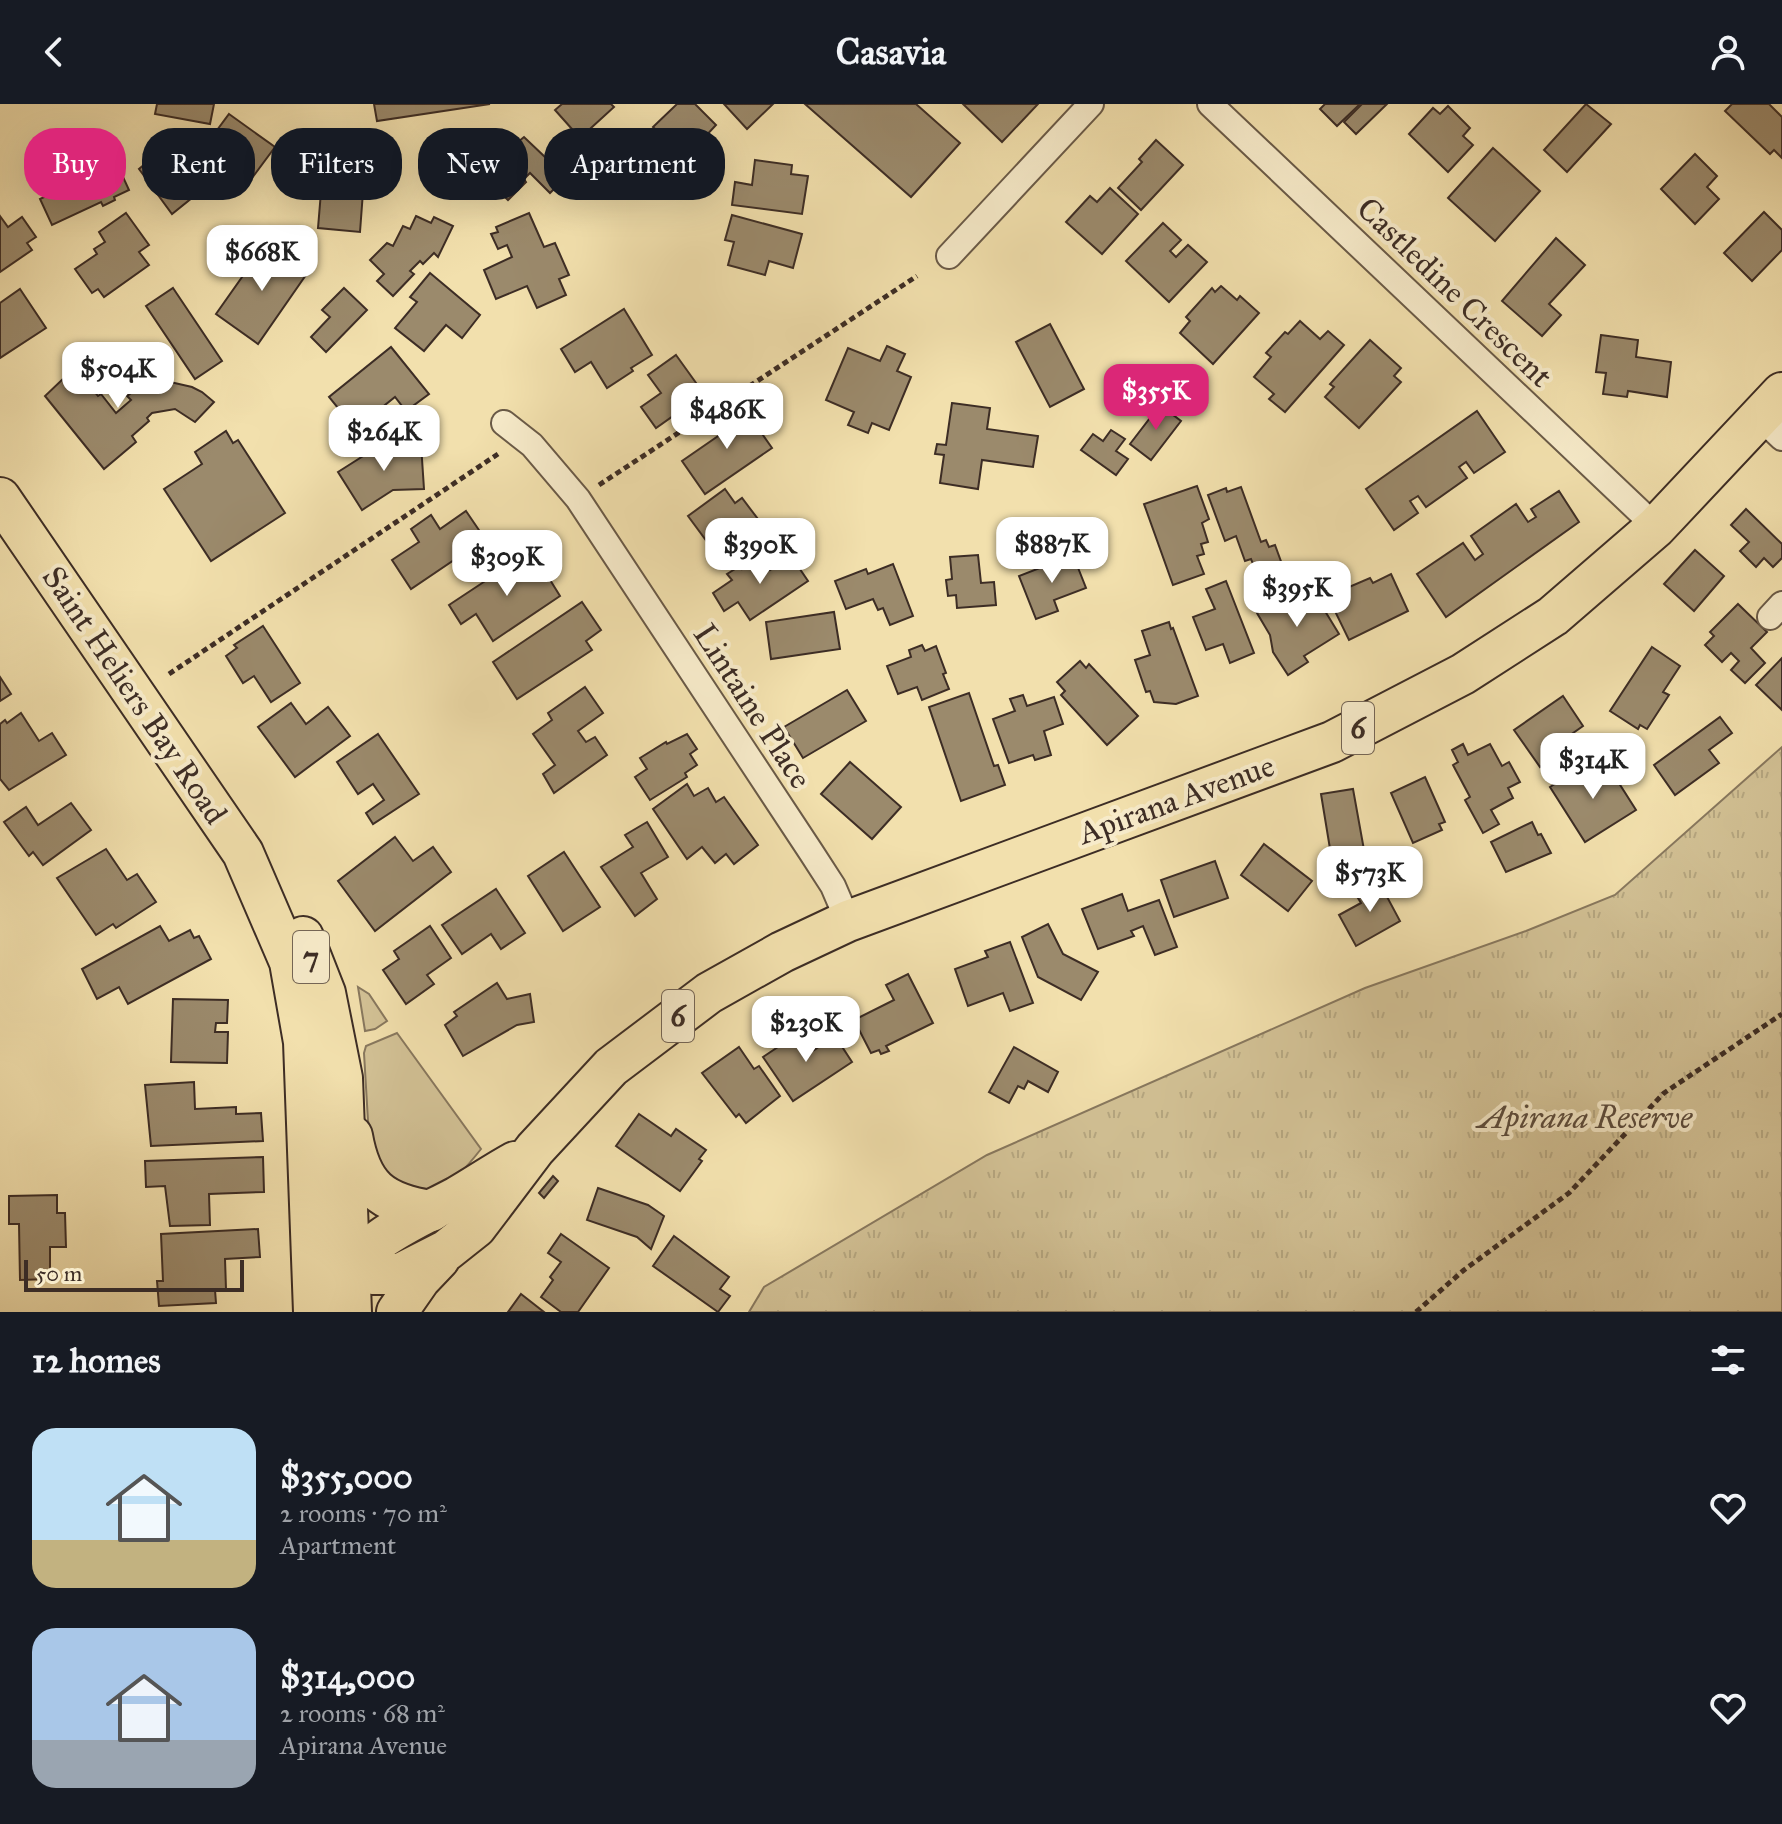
<!DOCTYPE html>
<meta charset="utf-8">
<style>
:root{--surface:#171b24;--page:#242831;--text:#f1f3f6;--muted:#9ea1a6;--accent:#db2777}
body{margin:0;font-family:"IM FELL Great Primer",serif;background:var(--page);color:var(--text);height:100vh;display:flex;flex-direction:column;font-size:30px;white-space:nowrap}
*{box-sizing:border-box;margin:0}
p{font-size:26px;color:var(--muted)}
.icon{flex:none;width:44px;height:44px;fill:none;stroke:currentColor;stroke-width:2;stroke-linecap:round;stroke-linejoin:round}
.map{position:relative;height:1208px;overflow:hidden}
.panel{display:flex;flex-direction:column;background:var(--surface);flex:1}
.panel>*{flex:none}
.banner{position:absolute;left:24px;top:24px;width:800px;height:72px;display:flex;gap:16px}
.scale{position:absolute;left:24px;bottom:20px;width:220px;box-sizing:border-box;padding-left:8px;border:4px solid #3d2d25;border-top:0;font-size:22px;line-height:28px;white-space:nowrap;color:#3d2d25;-webkit-text-stroke:6px #f7ebca;paint-order:stroke}
.price{position:absolute;translate:-50% -68px;padding:0 18px;border-radius:16px;background:#fff;color:#222;font-size:26px;line-height:52px;filter:drop-shadow(0 2px 4px #0008)}
.price::after{content:'';position:absolute;left:50%;top:48px;width:24px;height:18px;margin-left:-12px;background:inherit;clip-path:polygon(0 0,100% 0,50% 100%)}
.price.on{background:var(--accent);color:#fff}
ul{padding:0;list-style:none}
li{display:flex;align-items:center;gap:24px;height:200px;padding:0 32px}
li span{display:grid;place-items:center;flex:none;width:224px;height:160px;border-radius:24px;color:#555}
li>.icon{margin-inline-start:auto}
span .icon{width:96px;height:96px;fill:#fffc;stroke-width:1}
li b{font-size:34px}
h2{display:flex;justify-content:space-between;align-items:center;height:96px;padding:0 32px;font-size:34px}
.tag{padding:0 28px;border-radius:32px;background:var(--surface);box-shadow:0 8px 32px #0002;font-size:28px;line-height:72px}
.tag.on{background:var(--accent);color:#fff}
header{display:flex;justify-content:space-between;align-items:center;height:104px;padding:0 32px;background:var(--surface);font-size:36px;font-weight:700}
.map>svg:first-child{display:block}
.grass{fill:#d3c296;stroke:#88785e;stroke-width:2}
.park{fill:url(#park-tufts);stroke:#88785e;stroke-width:2}
.building{fill:#9b8a6c;stroke:#3d2d25;stroke-width:2}
.lines{fill:none;stroke-linecap:round;stroke-linejoin:round}
.street-casing{stroke:#6a5a47;stroke-width:28}
.primary-casing{stroke:#3d2d25;stroke-width:44}
.path{stroke:#3d2d25;stroke-width:5;stroke-dasharray:6 4;stroke-linecap:butt}
.street{stroke:#f7ebca;stroke-width:24}
.primary{stroke:#f2e0ad;stroke-width:40}
.labels{text-anchor:middle;stroke-width:8;stroke-linejoin:round;paint-order:stroke}
.shield{fill:#f7ebca;stroke:#756656;stroke-width:2}
.shield-label{font-size:30px;font-weight:bold;fill:#3d2d25}
.street-label{font-size:32px;fill:#3d2d25;stroke:#f7ebca}
.park-label{font-size:32px;font-style:italic;fill:#5b4b3c;stroke:#f7ebca}
</style>
<header><svg class="icon" aria-label="back" viewBox="0 0 24 24"><path d="M15 5l-7 7 7 7"/></svg>Casavia<svg class="icon" aria-label="person" viewBox="0 0 24 24"><circle cx="12" cy="8" r="4"/><path d="M4 21q1-7 8-7t8 7"/></svg></header>
<div class="map">
<svg width="1782" height="1208" viewBox="0 0 1782 1208">
<defs>
<pattern id="park-tufts" width="24" height="20" patternUnits="userSpaceOnUse" patternTransform="scale(2)"><rect width="24" height="20" fill="#d3c296"/><path d="M3 7l-1-3M5 7V3M7 7l1-3M15 17l-1-3M17 17v-4M19 17l1-3" fill="none" stroke="#b6a781"/></pattern>
</defs>
<rect width="100%" height="100%" fill="#f2e0ad"/>
<filter id="stains"><feTurbulence type="fractalNoise" baseFrequency=".0025" numOctaves="4"/><feColorMatrix values="0 0 0 0 .2 0 0 0 0 .09 0 0 0 0 .02 0 0 0 .5 -.17"/></filter>
<radialGradient id="worn" r=".72"><stop offset=".6" stop-color="#630" stop-opacity="0"/><stop offset="1" stop-color="#630" stop-opacity=".3"/></radialGradient>
<g class="grass">
<polygon points="358,883 369,890 387,917 375,925 365,927"/>
<path d="M397,929L481,1045C449,1086 430,1098 382,1068L368,1017L364,949L366,942Z"/>
</g>
<polygon class="park" points="1782,643 1782,1208 749,1208 764,1183 987,1051 1365,884 1526,827 1615,791"/>
<g class="building">
<polygon points="157,0 214,0 210,20 155,10"/>
<polygon points="374,0 490,0 377,17"/>
<polygon points="562,0 611,0 614,3 580,34 555,6"/>
<polygon points="677,0 695,0 716,21 702,36 723,57 707,73 698,64 688,74 668,54 676,46 653,23"/>
<polygon points="724,0 773,0 747,25"/>
<polygon points="805,0 916,0 960,39 911,93"/>
<polygon points="963,0 1038,0 1002,38"/>
<polygon points="1325,0 1360,0 1337,22 1320,5"/>
<polygon points="1362,0 1387,0 1356,30 1344,18"/>
<polygon points="1586,0 1611,20 1567,68 1544,46"/>
<polygon points="1732,0 1769,0 1782,13 1782,54 1774,46 1770,50 1725,7"/>
<polygon points="1448,2 1470,24 1463,32 1473,41 1448,68 1409,30 1433,4 1440,10"/>
<polygon points="229,10 275,43 252,74 206,41"/>
<polygon points="317,29 367,34 360,128 318,124 323,64 314,63"/>
<polygon points="509,30 518,38 524,33 545,53 549,49 569,70 550,89 530,69 524,75 526,78 508,96 480,69 487,61 482,56 489,49 487,46 496,37 499,40"/>
<polygon points="1156,36 1183,61 1141,106 1118,84 1142,58 1139,55"/>
<polygon points="107,38 129,86 114,93 115,96 103,102 101,98 52,121 40,95 67,82 66,79 82,71 86,79 92,76 80,51"/>
<polygon points="168,41 203,85 172,110 139,65"/>
<polygon points="1493,44 1540,87 1495,137 1448,94"/>
<polygon points="1695,50 1717,72 1707,83 1719,95 1695,120 1661,85"/>
<polygon points="755,56 792,61 791,70 808,72 802,110 732,101 735,78 752,81"/>
<polygon points="1110,84 1138,110 1102,150 1066,118 1090,92 1097,98"/>
<polygon points="1764,108 1782,126 1782,146 1752,177 1724,149"/>
<polygon points="126,109 149,141 139,148 149,161 104,193 98,185 92,189 75,165 97,150 94,145 105,138 99,128"/>
<polygon points="529,109 544,143 555,139 569,171 559,175 566,191 537,204 527,182 496,195 484,166 512,153 507,141 498,145 491,130 498,128 496,123"/>
<polygon points="732,111 802,130 793,164 769,157 765,171 728,161 734,138 725,136"/>
<polygon points="0,112 8,123 22,113 36,133 27,139 32,146 0,168"/>
<polygon points="416,112 431,119 434,113 453,122 438,153 434,149 423,160 420,157 410,167 414,170 393,192 377,177 384,170 370,156 387,139 393,142 403,122 410,125"/>
<polygon points="1163,119 1181,136 1170,147 1176,153 1188,141 1207,158 1169,198 1126,157"/>
<polygon points="1556,134 1585,161 1549,200 1561,211 1542,232 1502,197"/>
<polygon points="266,139 308,168 258,240 216,210"/>
<polygon points="430,169 480,211 462,234 446,221 424,247 395,224 417,198 410,193"/>
<polygon points="1221,182 1237,196 1240,192 1259,209 1213,260 1180,229 1190,217 1186,213 1212,184 1215,188"/>
<polygon points="173,184 222,257 195,275 146,202"/>
<polygon points="344,184 367,206 326,248 311,233 330,213 322,206"/>
<polygon points="20,185 46,224 0,254 0,199"/>
<polygon points="624,205 652,251 631,264 633,267 607,284 591,258 575,268 561,245"/>
<polygon points="1300,217 1320,235 1328,227 1344,241 1285,308 1269,295 1274,290 1254,273 1271,253 1266,249 1285,228 1288,230"/>
<polygon points="1050,220 1084,285 1050,303 1016,238"/>
<polygon points="1601,231 1638,236 1636,253 1671,258 1667,293 1628,287 1627,293 1603,290 1606,269 1596,268"/>
<polygon points="1370,236 1401,264 1394,272 1401,278 1359,324 1325,293 1334,283 1330,280"/>
<polygon points="887,242 905,250 897,267 911,273 889,326 872,319 868,329 848,321 854,308 826,296 848,244 880,257"/>
<polygon points="391,243 429,290 406,307 395,293 355,325 329,293"/>
<polygon points="676,251 704,290 656,324 641,303 661,289 648,271"/>
<polygon points="86,253 102,271 90,282 98,292 101,290 116,309 131,296 127,292 134,287 145,282 166,277 192,283 202,288 214,298 195,318 175,305 152,309 147,314 149,317 132,332 136,338 104,365 45,292"/>
<polygon points="952,299 990,304 987,325 1038,332 1033,363 982,356 978,385 940,379 944,351 935,350 937,340 946,341"/>
<polygon points="1160,301 1181,317 1151,356 1130,340"/>
<polygon points="728,303 738,319 749,311 772,344 705,390 682,357 721,330 711,315"/>
<polygon points="1477,307 1505,348 1474,369 1466,358 1459,363 1467,374 1426,403 1418,392 1410,397 1418,409 1394,426 1366,385"/>
<polygon points="1111,326 1125,335 1116,347 1128,355 1116,371 1081,346 1093,330 1103,337"/>
<polygon points="226,327 233,339 238,336 285,409 211,457 164,385 202,360 195,348"/>
<polygon points="421,340 424,385 393,386 362,406 338,368 379,342"/>
<polygon points="1197,382 1209,415 1202,419 1208,438 1201,440 1204,450 1197,452 1204,470 1173,481 1144,400"/>
<polygon points="1241,383 1261,438 1266,436 1269,443 1275,441 1283,463 1258,472 1251,455 1245,457 1236,432 1225,437 1208,391 1226,384 1227,388"/>
<polygon points="725,385 735,399 742,394 764,423 726,450 714,434 708,439 688,412"/>
<polygon points="1559,387 1579,418 1446,513 1417,470 1463,439 1475,456 1483,450 1471,432 1516,400 1528,418 1536,413 1531,405"/>
<polygon points="1746,405 1782,440 1782,454 1773,463 1764,454 1756,463 1740,447 1749,438 1731,421"/>
<polygon points="466,407 485,435 411,485 392,456 419,438 411,425 431,411 440,425"/>
<polygon points="1695,446 1724,472 1694,507 1664,480"/>
<polygon points="526,450 542,475 547,471 560,492 493,537 476,510 461,520 449,501"/>
<polygon points="978,451 981,479 994,478 996,501 957,504 956,491 948,492 946,476 952,475 950,453"/>
<polygon points="1073,451 1086,484 1054,496 1058,507 1036,515 1019,472"/>
<polygon points="761,452 770,466 791,452 808,477 750,516 738,498 724,507 713,489 732,476 727,470 740,462 742,465"/>
<polygon points="893,460 913,512 890,521 883,504 878,506 873,495 846,505 835,477 866,465 868,470"/>
<polygon points="1391,470 1408,507 1349,536 1332,501 1339,498 1335,489 1370,474 1373,479"/>
<polygon points="1226,477 1254,549 1230,559 1223,540 1206,546 1193,513 1215,505 1206,485"/>
<polygon points="1305,487 1308,492 1314,489 1339,530 1304,552 1308,558 1288,571 1273,548 1270,531 1257,509 1279,496 1281,499"/>
<polygon points="582,498 601,526 586,537 592,546 517,595 493,558"/>
<polygon points="1738,500 1767,528 1751,544 1765,559 1745,579 1731,566 1739,557 1731,549 1722,558 1705,541 1714,532 1710,528"/>
<polygon points="834,508 840,545 771,555 766,518"/>
<polygon points="1169,518 1171,525 1173,524 1198,592 1176,600 1154,598 1150,587 1146,588 1135,556 1150,551 1142,527"/>
<polygon points="263,522 300,579 271,598 254,572 243,579 226,552 237,544 234,541"/>
<polygon points="922,541 925,547 936,542 946,569 943,570 949,585 922,596 917,583 898,590 887,562 911,553 909,546"/>
<polygon points="1652,543 1680,562 1663,588 1669,591 1647,625 1640,621 1638,625 1610,607"/>
<polygon points="1782,554 1782,606 1756,581"/>
<polygon points="1080,557 1086,564 1089,560 1138,612 1107,641 1061,591 1065,587 1057,578"/>
<polygon points="0,573 11,590 0,597"/>
<polygon points="585,583 603,609 578,627 586,638 595,633 607,651 554,689 543,670 555,661 533,630 552,616 548,609"/>
<polygon points="847,586 866,617 803,654 784,623"/>
<polygon points="969,589 994,662 998,661 1005,681 961,697 929,603"/>
<polygon points="1023,591 1027,602 1054,593 1063,620 1044,627 1051,651 1035,656 1033,651 1009,659 993,615 1015,607 1010,595"/>
<polygon points="1563,592 1583,622 1559,639 1564,646 1540,663 1514,626"/>
<polygon points="291,599 306,620 328,603 350,632 295,673 258,623"/>
<polygon points="21,609 39,637 52,629 66,651 9,686 0,675 0,620 5,616 7,619"/>
<polygon points="1720,613 1732,629 1709,646 1719,659 1675,691 1654,661"/>
<polygon points="378,630 419,690 373,720 366,709 384,696 373,680 358,690 337,658"/>
<polygon points="687,630 697,645 690,650 697,661 685,669 687,673 650,696 635,673 647,665 640,654 666,638 667,640"/>
<polygon points="1463,640 1468,651 1490,640 1502,662 1509,658 1520,678 1508,684 1513,694 1491,706 1499,720 1483,729 1465,696 1470,693 1453,661 1458,658 1452,646"/>
<polygon points="850,658 901,703 872,735 821,690"/>
<polygon points="1585,661 1593,672 1608,662 1636,706 1585,738 1550,683"/>
<polygon points="1425,673 1445,718 1439,720 1442,726 1413,739 1391,689"/>
<polygon points="687,680 694,692 708,684 716,698 724,693 758,741 734,760 726,750 715,759 702,743 687,755 653,705"/>
<polygon points="1353,685 1366,757 1333,763 1321,690"/>
<polygon points="71,699 91,726 43,761 33,748 29,752 4,718 26,703 38,721"/>
<polygon points="647,718 668,753 641,769 657,795 635,812 601,763 633,743 625,731"/>
<polygon points="1532,718 1538,731 1541,730 1551,749 1506,768 1491,738"/>
<polygon points="395,733 413,757 433,743 451,768 375,827 338,777"/>
<polygon points="1264,740 1312,777 1288,807 1241,771"/>
<polygon points="106,745 127,776 137,770 156,798 116,824 113,820 96,831 57,774"/>
<polygon points="564,748 600,803 563,827 528,772"/>
<polygon points="1215,757 1228,794 1174,813 1161,776"/>
<polygon points="1378,776 1400,817 1356,842 1339,811 1361,799 1355,789"/>
<polygon points="496,785 525,829 501,845 491,830 462,850 442,821"/>
<polygon points="1122,790 1128,807 1159,796 1177,843 1155,851 1143,822 1131,827 1134,832 1098,845 1082,805"/>
<polygon points="1048,820 1063,850 1098,868 1081,896 1038,873 1022,833"/>
<polygon points="160,822 169,837 190,826 194,834 199,832 211,855 128,900 119,883 97,895 82,865"/>
<polygon points="430,822 451,854 427,871 434,880 406,900 383,866 399,855 394,847"/>
<polygon points="1010,838 1033,899 1010,907 1003,889 968,902 955,865 988,853 985,847"/>
<polygon points="908,870 933,919 886,942 889,947 881,950 879,946 871,949 854,916 894,896 886,881"/>
<polygon points="497,879 507,895 530,890 534,918 517,921 463,952 445,921 457,912 454,908"/>
<polygon points="173,895 228,896 227,919 216,919 215,928 228,928 227,959 171,958"/>
<polygon points="802,927 814,946 835,932 852,958 793,997 763,953"/>
<polygon points="739,943 754,965 759,962 780,992 746,1019 739,1010 736,1013 702,969"/>
<polygon points="1014,943 1058,968 1048,988 1028,977 1024,985 1018,982 1009,999 989,988"/>
<polygon points="194,978 195,1005 236,1003 236,1010 261,1009 263,1037 151,1042 145,981"/>
<polygon points="639,1010 671,1032 676,1025 706,1046 699,1055 702,1057 680,1087 616,1042"/>
<polygon points="263,1053 264,1088 209,1090 210,1121 170,1122 165,1082 146,1083 145,1057"/>
<polygon points="553,1072 558,1077 544,1094 539,1089"/>
<polygon points="598,1084 648,1101 664,1112 651,1145 637,1133 587,1116"/>
<polygon points="57,1091 57,1109 65,1109 66,1143 50,1143 50,1175 20,1176 19,1120 9,1120 9,1092"/>
<polygon points="258,1125 260,1153 225,1155 226,1185 215,1186 216,1199 159,1202 157,1177 163,1177 161,1130"/>
<polygon points="561,1130 609,1164 578,1208 561,1208 541,1193 553,1176 550,1173 561,1158 548,1149"/>
<polygon points="674,1132 729,1173 720,1185 730,1192 718,1208 653,1162"/>
<polygon points="521,1190 544,1208 508,1208"/>
</g>
<g class="lines">
<g class="street-casing">
<g id="street">
<polyline points="1210,0 1656,423"/>
<polyline points="949,152 1091,0"/>
<polyline points="1760,313 1782,334"/>
<polyline points="504,319 532,341 578,395 811,748 833,782 848,817"/>
<polyline points="1770,513 1782,500"/>
</g>
</g>
<g class="primary-casing">
<g id="primary">
<polyline points="0,394 243,749 290,858 304,938 314,1208"/>
<polyline points="303,833 325,889 342,974 351,1208"/>
<path d="M352,1032C361,1083 381,1099 431,1107"/>
<polyline points="348,1164 374,1170 400,1170 447,1146 476,1123 535,1045 611,963 709,889 782,848 848,817 1332,638 1463,570 1553,512 1656,423 1782,289"/>
<path d="M341,1180C361,1136 416,1115 457,1093C476,1082 495,1069 515,1058"/>
<polyline points="397,1208 420,1175 439,1155"/>
</g>
</g>
<g class="path">
<polyline points="599,381 917,172"/>
<polyline points="169,570 498,350"/>
<polyline points="1416,1208 1464,1166 1569,1089 1664,989 1782,910"/>
</g>
<use href="#street" class="street"/>
<use href="#primary" class="primary"/>
</g>
<g class="labels">
<g class="shield">
<rect x="1342" y="598" width="32" height="52" rx="6"/>
<rect x="293" y="827" width="36" height="52" rx="6"/>
<rect x="662" y="886" width="32" height="52" rx="6"/>
</g>
<g class="shield-label">
<text x="1358" y="634">6</text>
<text x="311" y="863">7</text>
<text x="678" y="922">6</text>
</g>
<g class="street-label">
<text transform="translate(1455 188) rotate(44)" y="11">Castledine Crescent</text>
<text transform="translate(135 591) rotate(56)" y="11">Saint Heliers Bay Road</text>
<text transform="translate(753 602) rotate(57)" y="11">Lintaine Place</text>
<text transform="translate(1176 695) rotate(-20)" y="11">Apirana Avenue</text>
</g>
<g class="park-label">
<text x="1585" y="1024">Apirana Reserve</text>
</g>
</g>
<rect width="100%" height="100%" filter="url(#stains)"/>
<rect width="100%" height="100%" fill="url(#worn)"/>
</svg>
<div class="scale">50 m</div>
<b class="price" style="left:262px;top:189px">$668K</b>
<b class="price" style="left:118px;top:306px">$504K</b>
<b class="price on" style="left:1156px;top:328px">$355K</b>
<b class="price" style="left:727px;top:347px">$486K</b>
<b class="price" style="left:384px;top:369px">$264K</b>
<b class="price" style="left:1052px;top:481px">$887K</b>
<b class="price" style="left:760px;top:482px">$390K</b>
<b class="price" style="left:507px;top:494px">$309K</b>
<b class="price" style="left:1297px;top:525px">$395K</b>
<b class="price" style="left:1593px;top:697px">$314K</b>
<b class="price" style="left:1370px;top:810px">$573K</b>
<b class="price" style="left:806px;top:960px">$230K</b>
<div class="banner">
<a class="tag on">Buy</a>
<a class="tag">Rent</a>
<a class="tag">Filters</a>
<a class="tag">New</a>
<a class="tag">Apartment</a>
</div>
</div>
<section class="panel">
<h2>12 homes<svg class="icon" aria-label="filters" viewBox="0 0 24 24"><path d="M4 7h16M4 17h16"/><circle cx="9" cy="7" r="2"/><circle cx="15" cy="17" r="2"/></svg></h2>
<ul>
<li><span style="background:linear-gradient(#bfe0f5 70%,#c2b280 0)"><svg class="icon" aria-label="home" viewBox="0 0 24 24"><path d="M3 11l9-7 9 7M6 9v11h12V9"/></svg></span><div><b>$355,000</b><p>2 rooms · 70 m²</p><p>Apartment</p></div><svg class="icon" aria-label="heart" viewBox="0 0 24 24"><path d="M12 20l-8-8c-3-5 5-10 8-4 3-6 11-1 8 4z"/></svg></li>
<li><span style="background:linear-gradient(#a9c7e8 70%,#9aa5b1 0)"><svg class="icon" aria-label="home" viewBox="0 0 24 24"><path d="M3 11l9-7 9 7M6 9v11h12V9"/></svg></span><div><b>$314,000</b><p>2 rooms · 68 m²</p><p>Apirana Avenue</p></div><svg class="icon" aria-label="heart" viewBox="0 0 24 24"><path d="M12 20l-8-8c-3-5 5-10 8-4 3-6 11-1 8 4z"/></svg></li>
</ul>
</section>
